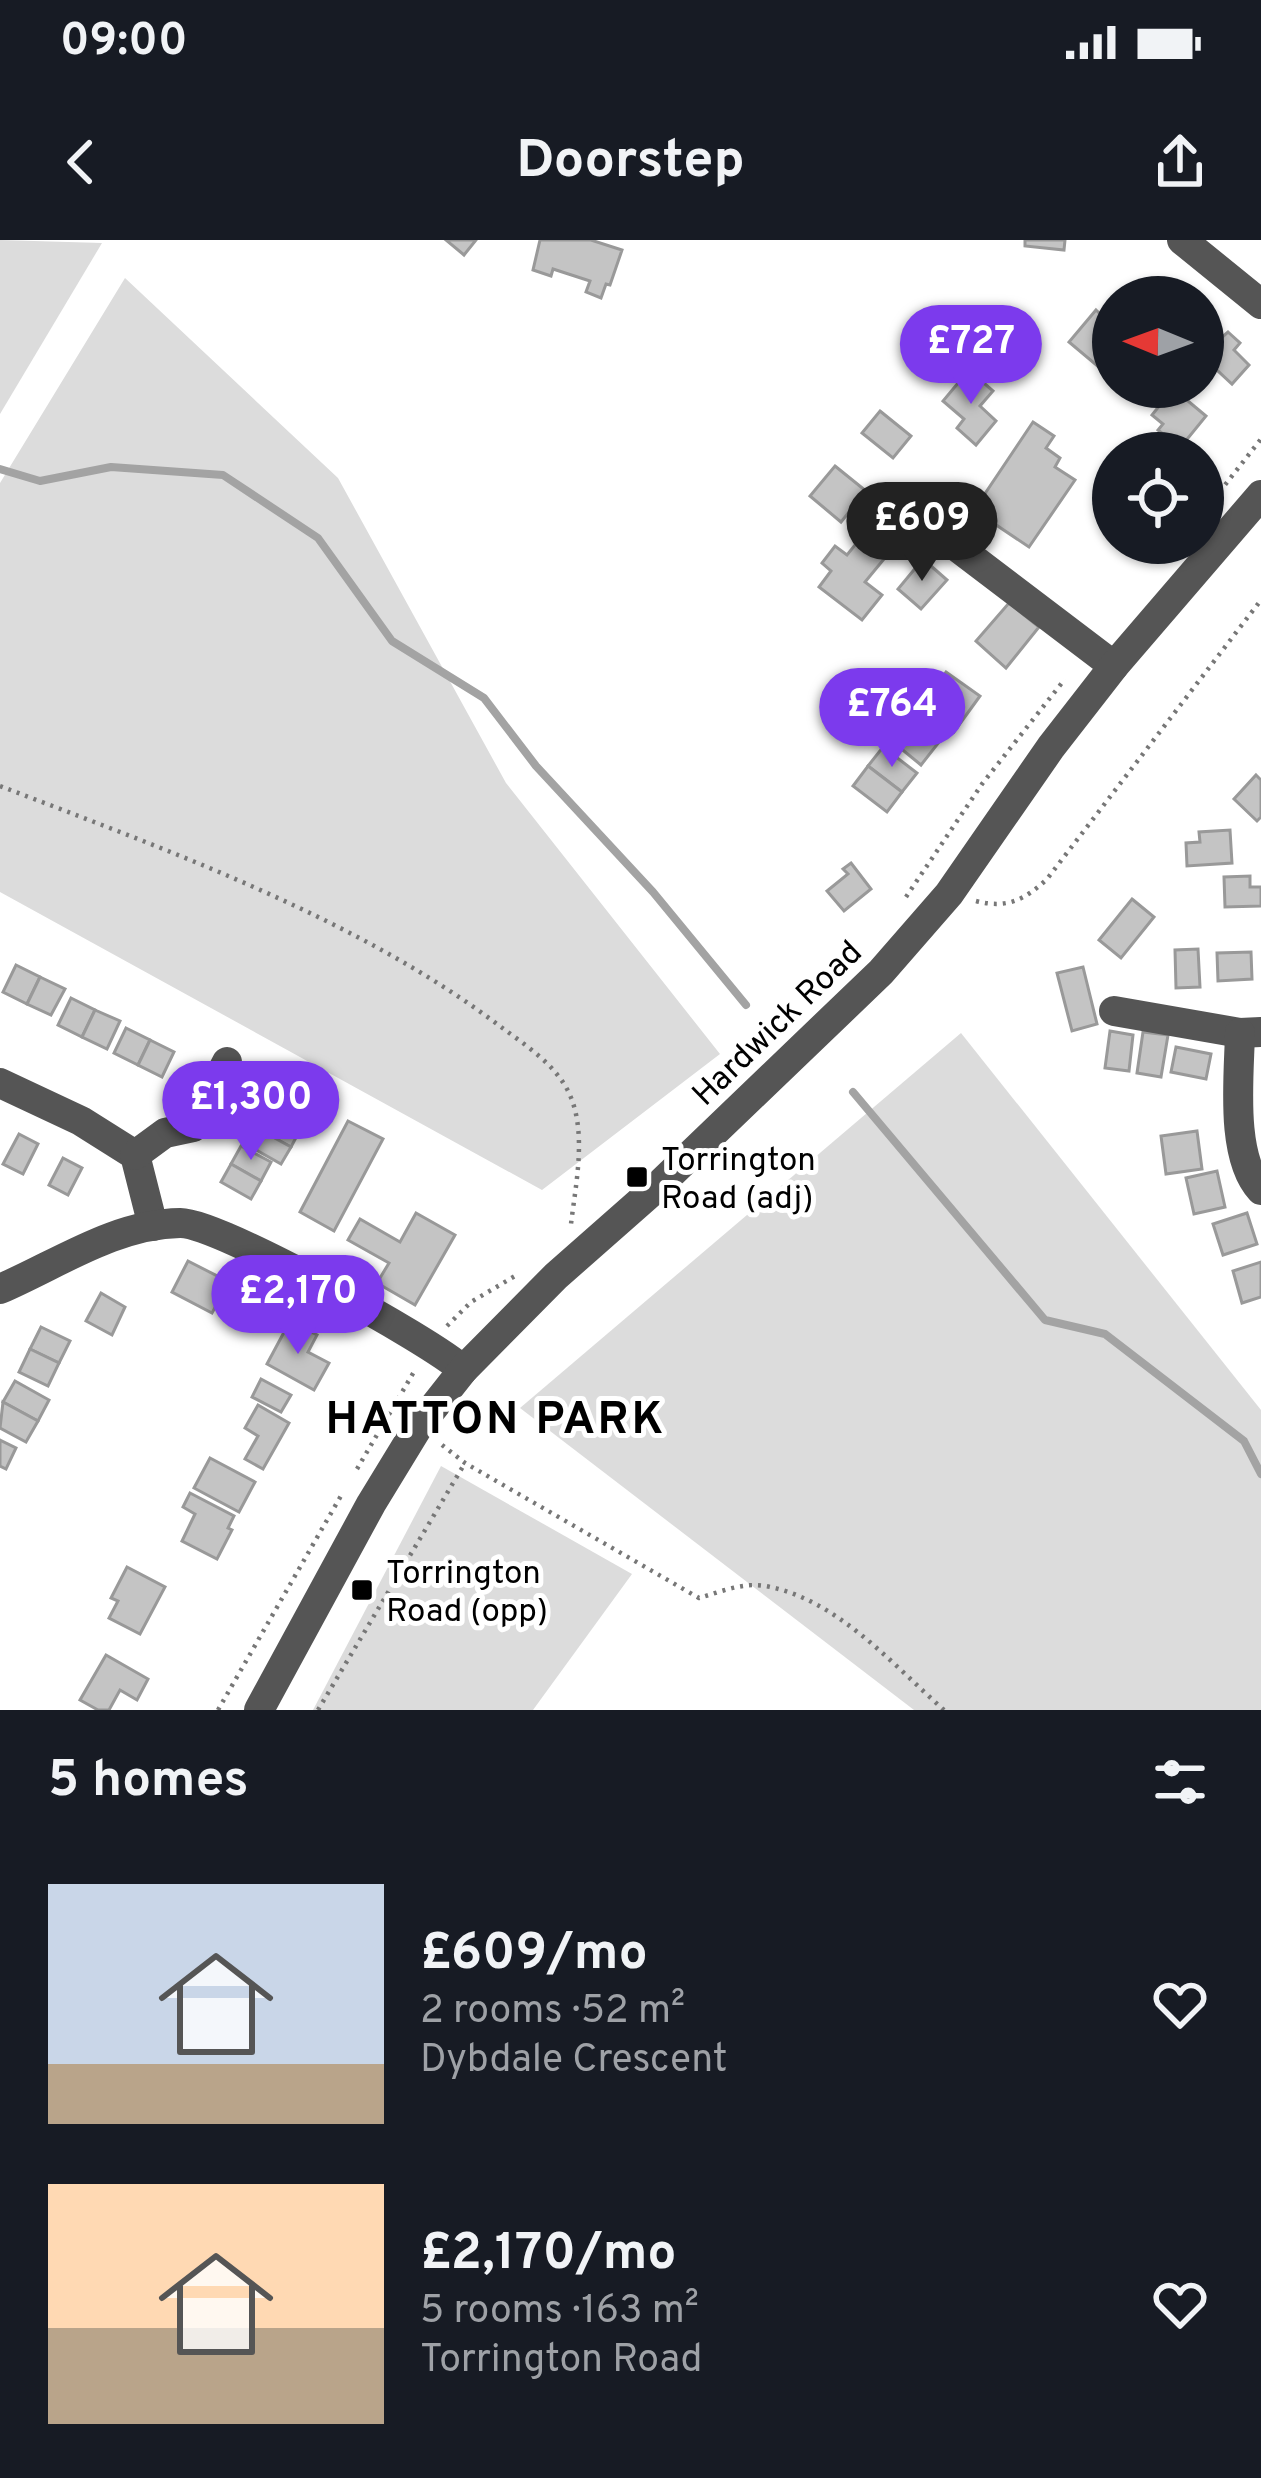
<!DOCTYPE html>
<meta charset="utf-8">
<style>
:root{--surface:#171b24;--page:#20242c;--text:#f1f3f6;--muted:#9ea1a6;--accent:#7c3aed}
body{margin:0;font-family:Overpass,sans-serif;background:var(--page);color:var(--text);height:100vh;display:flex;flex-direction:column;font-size:45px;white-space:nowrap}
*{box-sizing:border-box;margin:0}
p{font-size:39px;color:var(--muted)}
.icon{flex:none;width:66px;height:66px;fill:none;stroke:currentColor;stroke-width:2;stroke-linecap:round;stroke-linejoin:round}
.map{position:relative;height:1470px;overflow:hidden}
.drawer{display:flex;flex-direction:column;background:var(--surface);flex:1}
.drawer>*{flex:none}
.needle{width:78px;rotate:271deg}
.fabs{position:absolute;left:1092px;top:36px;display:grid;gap:24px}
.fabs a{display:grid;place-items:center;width:132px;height:132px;border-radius:50%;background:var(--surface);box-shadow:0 3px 9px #0004;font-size:60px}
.price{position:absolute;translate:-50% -102px;padding:0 27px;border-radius:42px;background:var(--accent);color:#fff;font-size:39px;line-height:78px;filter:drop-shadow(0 3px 6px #0008)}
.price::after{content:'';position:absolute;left:50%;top:72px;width:36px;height:27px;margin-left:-18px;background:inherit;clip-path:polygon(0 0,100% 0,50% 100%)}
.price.selected{background:#222;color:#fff}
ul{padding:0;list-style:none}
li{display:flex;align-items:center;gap:36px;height:300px;padding:0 48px}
li span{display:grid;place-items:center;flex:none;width:336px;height:240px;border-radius:0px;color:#555}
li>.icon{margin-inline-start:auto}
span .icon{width:144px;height:144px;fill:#fffc;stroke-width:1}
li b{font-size:51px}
h2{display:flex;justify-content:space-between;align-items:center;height:144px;padding:0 48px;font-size:51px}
.status{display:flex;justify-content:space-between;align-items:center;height:84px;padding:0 60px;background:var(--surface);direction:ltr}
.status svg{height:33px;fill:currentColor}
header{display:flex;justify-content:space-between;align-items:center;height:156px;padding:0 48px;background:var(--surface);font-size:54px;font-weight:700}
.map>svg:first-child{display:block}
.green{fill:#dcdcdc}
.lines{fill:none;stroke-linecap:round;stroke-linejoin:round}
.stream{stroke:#a3a3a3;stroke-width:8}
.building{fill:#c4c4c4;stroke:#999;stroke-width:3}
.path{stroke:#777;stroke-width:4.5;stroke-dasharray:3 6;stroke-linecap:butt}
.minor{stroke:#555;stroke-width:30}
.poi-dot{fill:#000;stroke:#fff;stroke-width:4.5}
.labels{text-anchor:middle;stroke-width:10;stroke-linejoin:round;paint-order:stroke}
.street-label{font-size:33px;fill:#000;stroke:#fff}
.poi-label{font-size:33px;fill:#000;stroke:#fff;text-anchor:start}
.district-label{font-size:45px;font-weight:bold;letter-spacing:3px;fill:#000;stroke:#fff}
</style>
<div class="status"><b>09:00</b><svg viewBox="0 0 49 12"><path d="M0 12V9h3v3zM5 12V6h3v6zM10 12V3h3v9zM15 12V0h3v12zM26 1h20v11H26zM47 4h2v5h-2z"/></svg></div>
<header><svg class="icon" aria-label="back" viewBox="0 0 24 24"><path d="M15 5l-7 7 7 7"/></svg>Doorstep<svg class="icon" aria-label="share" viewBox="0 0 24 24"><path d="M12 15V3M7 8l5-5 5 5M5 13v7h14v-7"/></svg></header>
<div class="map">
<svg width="1261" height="1470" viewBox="0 0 1261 1470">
<rect width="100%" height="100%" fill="#fff"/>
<g class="green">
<polygon points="0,0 102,3 0,174"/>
<polygon points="125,38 338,238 506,543 720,814 542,950 0,652 0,243"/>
<polygon points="961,793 1261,1170 1261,1470 914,1470 520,1168"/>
<polygon points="441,1226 632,1334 533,1470 313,1470"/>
</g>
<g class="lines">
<g class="stream">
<polyline points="0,229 40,241 111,227 223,235 318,298 392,401 484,458 536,526 653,652 746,765"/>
<polyline points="853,852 1045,1080 1105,1094 1244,1201 1261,1234"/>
</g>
</g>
<g class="building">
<polygon points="446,0 476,0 464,15"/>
<polygon points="540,0 591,0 622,10 610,45 606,44 601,58 586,52 590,41 553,29 551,36 533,30"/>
<polygon points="1025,0 1065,0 1064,10 1025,6"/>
<polygon points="1096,70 1113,86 1113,115 1101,129 1069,102"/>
<polygon points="1228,92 1240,103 1234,110 1249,125 1232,144 1203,117 1203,108 1216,94 1220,99"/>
<polygon points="969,130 993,151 980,166 996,181 976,205 957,188 964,179 943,161"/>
<polygon points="1168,155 1177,163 1182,156 1206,176 1180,208 1158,190 1163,184 1152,175"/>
<polygon points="880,171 911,196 893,218 862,193"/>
<polygon points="1033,182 1054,196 1046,208 1060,218 1055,227 1075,240 1029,307 974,270"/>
<polygon points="835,226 866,251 841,282 810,256"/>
<polygon points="859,300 884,319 865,342 882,355 862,380 819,347 831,331 822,323 835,306 847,315"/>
<polygon points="923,319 947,340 921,369 898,349"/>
<polygon points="1009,363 1039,387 1006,428 976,401"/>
<polygon points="946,432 980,456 954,492 913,462 930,438 938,444"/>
<polygon points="910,470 943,497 921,525 888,498"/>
<polygon points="883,507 917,533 902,552 868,526"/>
<polygon points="868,526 902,552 887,572 853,546"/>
<polygon points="1256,535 1261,540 1261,577 1257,581 1234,559"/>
<polygon points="1230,590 1232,623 1187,626 1186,603 1200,602 1199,592"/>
<polygon points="851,623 871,649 844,671 827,651 848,634 843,629"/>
<polygon points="1250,636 1250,647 1261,647 1261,666 1225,667 1224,637"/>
<polygon points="1132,659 1154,677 1121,718 1099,700"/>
<polygon points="1198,709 1200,747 1176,748 1175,710"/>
<polygon points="1251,712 1252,739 1218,741 1217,713"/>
<polygon points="16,725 40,737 27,764 3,752"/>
<polygon points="1083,727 1097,784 1072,791 1057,733"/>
<polygon points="40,737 65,749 51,775 27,764"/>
<polygon points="71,758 95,770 82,797 58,785"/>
<polygon points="95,770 120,781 107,809 82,797"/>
<polygon points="126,788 150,800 138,825 114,813"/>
<polygon points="1110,791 1133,795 1129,831 1105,828"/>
<polygon points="1143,792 1168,795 1161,837 1137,833"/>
<polygon points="150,800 174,812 162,837 138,825"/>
<polygon points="1176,807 1211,814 1206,839 1171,832"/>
<polygon points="288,839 318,855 309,872 279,856"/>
<polygon points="279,856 309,872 300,890 269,873"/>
<polygon points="269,873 300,890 291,907 260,890"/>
<polygon points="348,881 383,899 334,991 300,972"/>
<polygon points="260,890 291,907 281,924 251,907"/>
<polygon points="1197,891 1202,929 1166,934 1161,896"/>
<polygon points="19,894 38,904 23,934 3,924"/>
<polygon points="241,906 271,922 261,941 231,924"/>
<polygon points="63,918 82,928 68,955 49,945"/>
<polygon points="231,924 261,941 251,959 221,942"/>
<polygon points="1217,931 1225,967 1194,974 1186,938"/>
<polygon points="416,973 455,995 415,1065 377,1043 389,1023 348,1000 360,979 400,1002"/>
<polygon points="1247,973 1257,1004 1223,1015 1213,984"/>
<polygon points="188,1021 229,1042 212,1073 172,1052"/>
<polygon points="1261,1022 1261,1057 1242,1063 1233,1031"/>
<polygon points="101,1053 125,1067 112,1095 86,1081"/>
<polygon points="290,1081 317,1095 308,1112 329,1123 314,1150 267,1124"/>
<polygon points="41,1087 70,1101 59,1123 30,1109"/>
<polygon points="30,1109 59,1123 48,1146 19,1132"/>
<polygon points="261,1139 291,1155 281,1172 252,1157"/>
<polygon points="15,1141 49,1160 38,1181 3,1162"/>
<polygon points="3,1162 38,1181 26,1202 0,1188"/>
<polygon points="258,1165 289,1183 263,1229 245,1219 258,1196 245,1188"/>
<polygon points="0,1200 16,1208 6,1229 0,1226"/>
<polygon points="210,1218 255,1242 239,1272 194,1248"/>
<polygon points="190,1253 234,1276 228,1288 232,1290 217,1319 182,1301 195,1274 183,1267"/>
<polygon points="127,1327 165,1347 140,1394 109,1378 118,1361 111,1358"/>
<polygon points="106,1415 148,1439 137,1460 120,1450 109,1470 98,1470 80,1460"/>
</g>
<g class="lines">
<g class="path">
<polyline points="1203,273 1261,199"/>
<path d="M0,546C167,610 358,678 501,787C524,804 553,823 567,849C588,888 576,942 571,984"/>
<polyline points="906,657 982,544 1065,439"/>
<path d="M976,661C1006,669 1025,660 1047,639L1261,360"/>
<polyline points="447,1086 471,1062 515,1036"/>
<path d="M442,1205L465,1223L699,1358C720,1352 743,1342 765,1346C836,1358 892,1424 944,1470"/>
<polyline points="357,1229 415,1130"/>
<polyline points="218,1470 342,1254"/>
<polyline points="318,1470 465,1223"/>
</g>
<g class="minor">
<polyline points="1182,0 1261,64"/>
<polyline points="902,265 1114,426"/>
<polyline points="1114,771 1240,793 1261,792"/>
<path d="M1240,793C1239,837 1230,917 1261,950"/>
<polyline points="0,843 81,881 135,915 153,986"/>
<polyline points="135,915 165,893 193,887 227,822"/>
<path d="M0,1049C58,1024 115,984 180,983C217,982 432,1101 463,1130"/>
<polyline points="259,1470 371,1264 418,1187 463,1130 556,1036 657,947 881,732 949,654 1051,507 1114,426 1261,255"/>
</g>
</g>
<g class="poi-dot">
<rect x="625" y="925" width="24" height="24" rx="6"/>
<rect x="350" y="1338" width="24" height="24" rx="6"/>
</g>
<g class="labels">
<g class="street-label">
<text transform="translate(776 782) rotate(-44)" y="12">Hardwick Road</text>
</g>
<g class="poi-label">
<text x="661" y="930">Torrington<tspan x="661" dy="38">Road (adj)</tspan></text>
<text x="386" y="1343">Torrington<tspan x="386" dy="38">Road (opp)</tspan></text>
</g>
<g class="district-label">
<text x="496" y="1193">HATTON PARK</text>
</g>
</g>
</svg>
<div class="fabs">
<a><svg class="needle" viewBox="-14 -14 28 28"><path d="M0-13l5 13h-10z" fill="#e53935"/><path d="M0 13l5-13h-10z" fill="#9ea1a6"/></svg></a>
<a><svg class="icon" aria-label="locate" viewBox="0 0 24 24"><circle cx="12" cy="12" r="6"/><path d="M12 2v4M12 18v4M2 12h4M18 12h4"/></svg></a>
</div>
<b class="price" style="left:971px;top:167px">£727</b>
<b class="price selected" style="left:922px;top:344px">£609</b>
<b class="price" style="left:892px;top:530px">£764</b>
<b class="price" style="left:251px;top:923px">£1,300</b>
<b class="price" style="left:298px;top:1117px">£2,170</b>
</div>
<section class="drawer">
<h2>5 homes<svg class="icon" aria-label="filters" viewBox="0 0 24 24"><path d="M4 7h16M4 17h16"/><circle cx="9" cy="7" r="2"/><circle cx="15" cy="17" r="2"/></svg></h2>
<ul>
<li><span style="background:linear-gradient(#c9d6e8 75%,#b9a48a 0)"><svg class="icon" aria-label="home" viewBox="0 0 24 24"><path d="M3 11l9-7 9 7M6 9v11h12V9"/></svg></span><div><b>£609/mo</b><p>2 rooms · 52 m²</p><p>Dybdale Crescent</p></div><svg class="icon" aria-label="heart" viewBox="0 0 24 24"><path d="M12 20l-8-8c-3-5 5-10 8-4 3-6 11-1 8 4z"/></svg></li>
<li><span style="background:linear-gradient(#ffd9b3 60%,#b9a48a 0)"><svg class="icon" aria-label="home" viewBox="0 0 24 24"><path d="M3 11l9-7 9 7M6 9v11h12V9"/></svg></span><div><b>£2,170/mo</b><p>5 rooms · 163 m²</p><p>Torrington Road</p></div><svg class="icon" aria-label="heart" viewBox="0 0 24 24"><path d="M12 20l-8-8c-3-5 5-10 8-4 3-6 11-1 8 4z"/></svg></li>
</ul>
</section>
